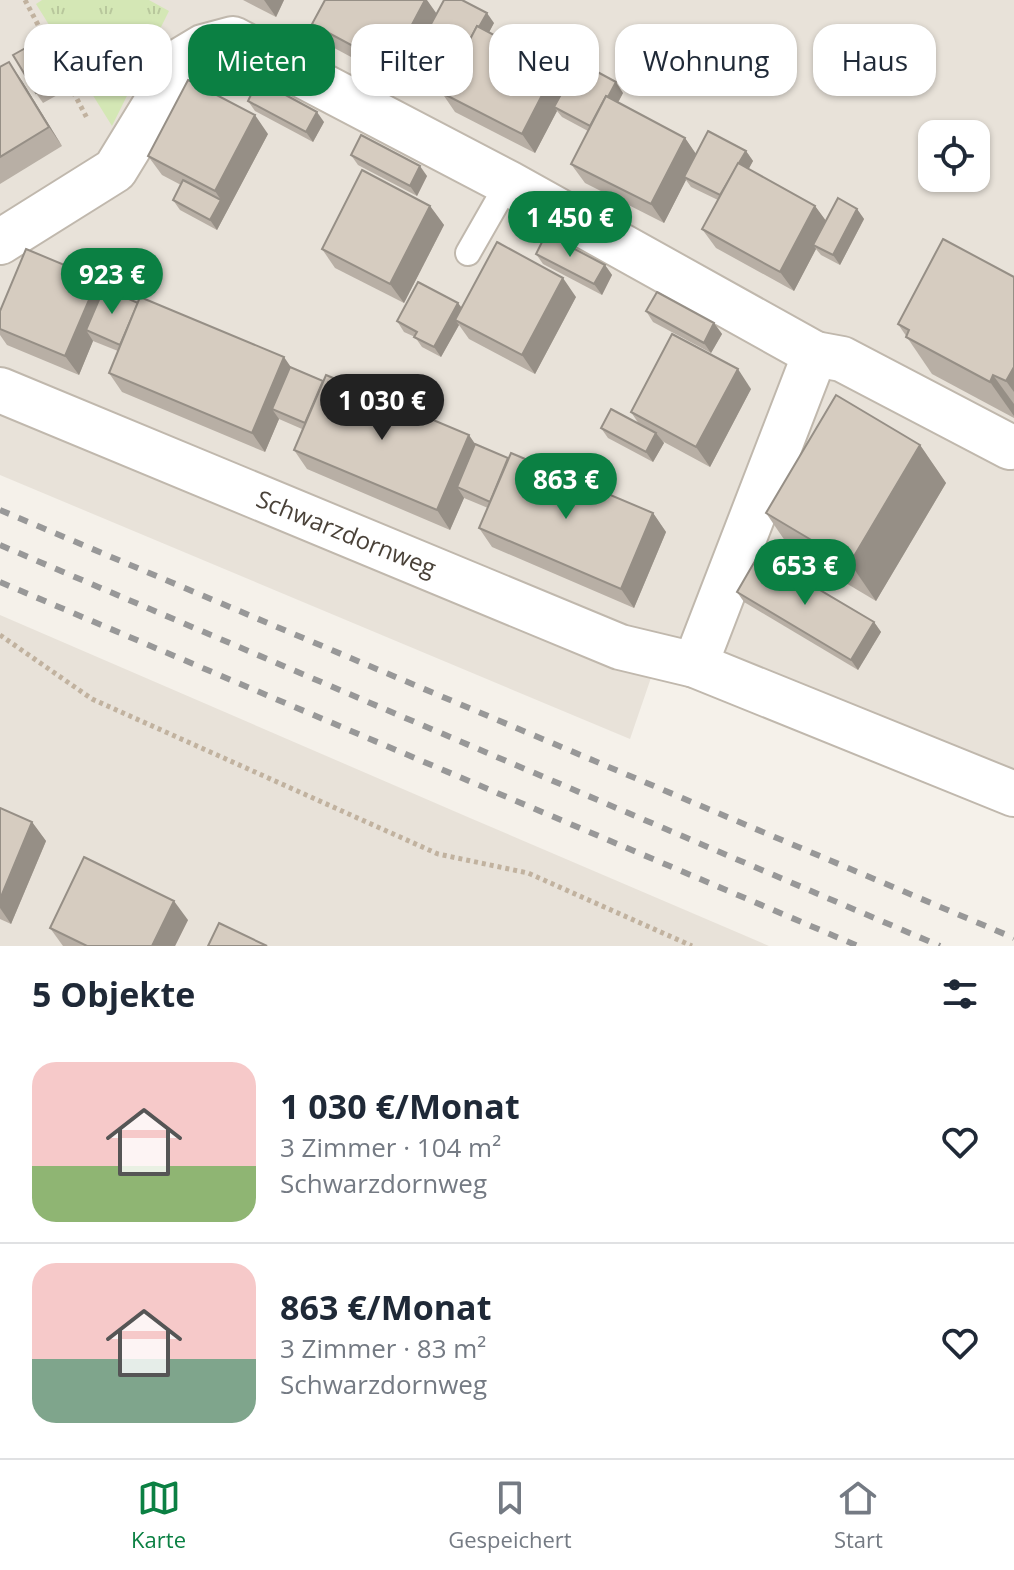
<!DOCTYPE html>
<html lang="de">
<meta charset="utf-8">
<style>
:root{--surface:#fff;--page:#f6f6f7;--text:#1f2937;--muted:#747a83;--line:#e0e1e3;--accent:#0b8043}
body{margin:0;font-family:"Open Sans",sans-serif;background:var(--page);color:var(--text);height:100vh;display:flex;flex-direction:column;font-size:30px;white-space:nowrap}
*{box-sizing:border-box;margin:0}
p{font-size:26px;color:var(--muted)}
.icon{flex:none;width:44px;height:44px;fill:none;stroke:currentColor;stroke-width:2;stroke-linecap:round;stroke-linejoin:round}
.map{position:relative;height:946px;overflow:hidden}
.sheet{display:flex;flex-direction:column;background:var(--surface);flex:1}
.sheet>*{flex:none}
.top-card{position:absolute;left:24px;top:24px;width:966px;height:72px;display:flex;gap:16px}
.fabs{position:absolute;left:918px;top:120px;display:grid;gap:16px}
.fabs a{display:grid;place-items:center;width:72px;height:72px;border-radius:16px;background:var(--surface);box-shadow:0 2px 6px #0004;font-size:40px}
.price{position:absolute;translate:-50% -68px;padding:0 18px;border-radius:28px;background:var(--accent);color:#fff;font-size:26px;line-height:52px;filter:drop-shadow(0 2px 4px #0008)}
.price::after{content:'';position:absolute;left:50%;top:48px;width:24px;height:18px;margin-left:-12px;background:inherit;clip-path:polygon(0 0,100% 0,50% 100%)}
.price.active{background:#222;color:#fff}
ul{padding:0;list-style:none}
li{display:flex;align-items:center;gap:24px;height:200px;padding:0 32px}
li+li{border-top:2px solid var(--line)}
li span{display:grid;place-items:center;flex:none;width:224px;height:160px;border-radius:24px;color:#555}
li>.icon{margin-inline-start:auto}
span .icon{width:96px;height:96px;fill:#fffc;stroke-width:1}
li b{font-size:34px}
h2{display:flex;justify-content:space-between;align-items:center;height:96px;padding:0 32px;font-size:34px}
.tag{padding:0 28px;border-radius:24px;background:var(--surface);box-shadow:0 2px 6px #0004;font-size:28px;line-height:72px}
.tag.active{background:var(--accent);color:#fff}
.dock{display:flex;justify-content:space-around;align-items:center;height:112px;border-top:2px solid var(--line);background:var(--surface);font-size:22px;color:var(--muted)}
.dock a{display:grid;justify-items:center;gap:4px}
.dock .active{color:var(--accent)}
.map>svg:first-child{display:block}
.residential{fill:#e8e2d9;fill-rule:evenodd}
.park{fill:url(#park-tufts)}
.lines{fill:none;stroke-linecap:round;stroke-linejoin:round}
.lane-casing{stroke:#c0b8ad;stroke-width:28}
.street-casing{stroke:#c0b8ad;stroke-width:48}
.path{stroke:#c1b29f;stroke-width:5;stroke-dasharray:4 4;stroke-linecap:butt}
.lane{stroke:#fff;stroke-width:24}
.street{stroke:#fff;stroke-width:44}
.rail{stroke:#989898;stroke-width:6;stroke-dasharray:10 10;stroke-linecap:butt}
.wall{fill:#b8afa5}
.shaded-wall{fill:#968f86}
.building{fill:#d6ccc0;stroke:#968f86;stroke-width:2}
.labels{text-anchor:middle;stroke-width:8;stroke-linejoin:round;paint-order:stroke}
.street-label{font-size:24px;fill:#494138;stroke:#fff}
</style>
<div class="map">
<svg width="1014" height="946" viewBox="0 0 1014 946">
<defs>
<pattern id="park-tufts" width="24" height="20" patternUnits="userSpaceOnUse" patternTransform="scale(2)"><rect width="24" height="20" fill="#d4e7b5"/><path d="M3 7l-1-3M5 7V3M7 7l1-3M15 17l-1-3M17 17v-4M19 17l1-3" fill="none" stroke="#b8c79c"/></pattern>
</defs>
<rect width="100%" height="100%" fill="#f5f1ea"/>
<g class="residential">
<path d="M0,0H1014V772L665,637L630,739L0,475ZM932,134H976V178H932Z"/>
<polygon points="0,615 470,818 769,946 0,946"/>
</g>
<polygon class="park" points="42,0 149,0 169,11 112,126 36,4"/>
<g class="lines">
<g class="lane-casing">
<polyline id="lane" points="468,253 508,183"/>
</g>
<g class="street-casing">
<g id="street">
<polyline points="0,242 115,170 183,59 203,47 233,39 508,183 815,354 695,665"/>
<polyline points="815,354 842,359 1010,447"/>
<polyline points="0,390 620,647 695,665 1014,794"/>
</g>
</g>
<g class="path">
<polyline points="25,0 88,120"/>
<polyline points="0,635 92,699 438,854 528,873 692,946"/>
</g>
<use href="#lane" class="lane"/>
<use href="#street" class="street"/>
<g class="rail">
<polyline points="0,510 1014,938"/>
<polyline points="0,545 940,946"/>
<polyline points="0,582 858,946"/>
</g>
</g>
<g class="wall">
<polygon points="243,0 284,0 276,17"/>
<polygon points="437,14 494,23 489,32 556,68 567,83 623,93 618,103 685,138 696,154 746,151 753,161 748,169 815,206 826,221 857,209 864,219 840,265 821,255 816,249 794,291 716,248 702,229 718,200 691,187 686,180 664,223 585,183 571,164 588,131 562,117 557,111 535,153 455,112 442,93 458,62 431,48 427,41 403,85 325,43 312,24"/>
<polygon points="38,55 61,93 43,103 36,93"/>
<polygon points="0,67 22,81 62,146 0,184"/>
<polygon points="248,101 324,122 313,142 255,111"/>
<polygon points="268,134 217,230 180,210 173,200 181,185 162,175 148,156"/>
<polygon points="351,155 427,176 417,196 358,165"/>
<polygon points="430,206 444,225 404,303 335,268 322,249"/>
<polygon points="536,254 605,265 612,275 602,295 543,264"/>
<polygon points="1014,277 1014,418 932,374 898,324"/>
<polygon points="98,279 104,288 291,367 508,458 653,513 666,532 634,608 492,547 479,528 488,508 464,498 450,530 307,469 294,450 302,429 279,419 265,452 122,392 109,373 118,351 93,341 79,375 7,345 0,335 0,311"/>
<polygon points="576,297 535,374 469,339 459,325 441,357 422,347 415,337 404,332 397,321 458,303 462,308"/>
<polygon points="646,311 714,323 722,334 711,353 653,322"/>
<polygon points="751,389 710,467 662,441 664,443 653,462 608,438 601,428 639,424 631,412"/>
<polygon points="920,445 946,483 876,601 792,551 766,513"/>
<polygon points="737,592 874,622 881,632 858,670 744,602"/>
<polygon points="0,808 32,822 46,841 11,924 0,919"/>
<polygon points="188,920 175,946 63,946 50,928"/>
</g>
<g class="shaded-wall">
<polygon points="264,0 284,0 276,17"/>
<polygon points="425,0 427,0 439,17 424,37 427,41 403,85 390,66"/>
<polygon points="487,13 494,23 470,68 463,58"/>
<polygon points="31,45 38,55 61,93 54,83"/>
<polygon points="9,62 22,81 62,146 49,127"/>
<polygon points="556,68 570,87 554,107 557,111 535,153 522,134"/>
<polygon points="616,82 623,93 599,137 592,127"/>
<polygon points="317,112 324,122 313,142 306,132"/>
<polygon points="255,115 268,134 217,230 210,220 221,200 215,191"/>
<polygon points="685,138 698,157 684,177 686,180 664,223 651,204"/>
<polygon points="746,151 753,161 729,206 722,196"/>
<polygon points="420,166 427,176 417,196 410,186"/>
<polygon points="430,206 444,225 404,303 390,284"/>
<polygon points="815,206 829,225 813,245 816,249 794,291 780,272"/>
<polygon points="857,209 864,219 840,265 833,255"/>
<polygon points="605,265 612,275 602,295 594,284"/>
<polygon points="563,278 576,297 535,374 522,355"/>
<polygon points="98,279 111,298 86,330 93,341 79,375 65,356"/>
<polygon points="458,303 465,313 455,320 459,325 441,357 434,347"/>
<polygon points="714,323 722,334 711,353 704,343"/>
<polygon points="284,357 297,376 272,409 279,419 265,452 252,433"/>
<polygon points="1014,367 1014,392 1006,381"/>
<polygon points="738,369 751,389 710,467 696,447"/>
<polygon points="993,375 1014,404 1014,416 990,382"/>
<polygon points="656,433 664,443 653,462 646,452"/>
<polygon points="469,435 482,454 457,487 464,498 450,530 437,510"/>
<polygon points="920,445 946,483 876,601 850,563"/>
<polygon points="653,513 666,532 634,608 621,589"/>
<polygon points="874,622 881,632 858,670 851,660"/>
<polygon points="32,822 46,841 11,924 0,908 0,899"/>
<polygon points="174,901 188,920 175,946 152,946"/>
</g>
<g class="building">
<polygon points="325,0 425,0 390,66 312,24"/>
<polygon points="444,0 462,0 487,13 479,27 477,26 461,57 424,37"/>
<polygon points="477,26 556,68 522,134 442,93"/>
<polygon points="31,45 54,83 36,93 13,55"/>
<polygon points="9,62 49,127 0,157 0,67"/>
<polygon points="579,62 616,82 608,97 606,96 590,126 554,107"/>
<polygon points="188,80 255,115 215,191 148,156"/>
<polygon points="258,80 317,112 306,132 248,101"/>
<polygon points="606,96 685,138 651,204 571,164"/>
<polygon points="708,131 746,151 720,195 684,177"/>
<polygon points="361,135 420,166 410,186 351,155"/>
<polygon points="738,163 815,206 780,272 702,229"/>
<polygon points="362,170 430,206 390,284 322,249"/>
<polygon points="183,180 221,200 210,220 173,200"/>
<polygon points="838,198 857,209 833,255 813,245"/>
<polygon points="546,234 605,265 594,284 536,254"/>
<polygon points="943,239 1014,277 1014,367 1006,381 993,375 990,382 906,337 909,330 898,324"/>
<polygon points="497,242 563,278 522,355 455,320"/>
<polygon points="26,249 98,279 65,356 0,329 0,311"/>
<polygon points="418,282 458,303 434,347 414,337 417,332 397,321"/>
<polygon points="104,288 138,303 120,345 86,330"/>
<polygon points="657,292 714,323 704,343 646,311"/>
<polygon points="140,297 284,357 252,433 109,373"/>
<polygon points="672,334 738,369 696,447 631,412"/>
<polygon points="290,367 323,381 305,423 272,409"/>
<polygon points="326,375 469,435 437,510 294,450"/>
<polygon points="836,395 920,445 850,563 766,513"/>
<polygon points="611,409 656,433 646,452 601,428"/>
<polygon points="475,444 508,458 490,502 457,487"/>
<polygon points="511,453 653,513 621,589 479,528"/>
<polygon points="759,554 874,622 851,660 737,592"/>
<polygon points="0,808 32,822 0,899"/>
<polygon points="84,857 174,901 152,946 87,946 50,928"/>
<polygon points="219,923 267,946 208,946"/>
</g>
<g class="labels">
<g class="street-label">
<text transform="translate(346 534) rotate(22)" y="8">Schwarzdornweg</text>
</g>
</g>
</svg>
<div class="fabs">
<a><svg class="icon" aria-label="locate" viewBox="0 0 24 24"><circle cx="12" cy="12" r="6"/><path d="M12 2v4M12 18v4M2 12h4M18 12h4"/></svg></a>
</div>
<b class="price" style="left:570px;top:259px">1 450 €</b>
<b class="price" style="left:112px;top:316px">923 €</b>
<b class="price active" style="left:382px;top:442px">1 030 €</b>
<b class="price" style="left:566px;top:521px">863 €</b>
<b class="price" style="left:805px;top:607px">653 €</b>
<div class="top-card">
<a class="tag">Kaufen</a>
<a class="tag active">Mieten</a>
<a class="tag">Filter</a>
<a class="tag">Neu</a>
<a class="tag">Wohnung</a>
<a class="tag">Haus</a>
</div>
</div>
<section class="sheet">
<h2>5 Objekte<svg class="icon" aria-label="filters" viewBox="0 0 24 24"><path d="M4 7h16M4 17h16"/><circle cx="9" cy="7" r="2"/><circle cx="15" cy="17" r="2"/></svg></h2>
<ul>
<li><span style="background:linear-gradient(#f6c9c9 65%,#8fb573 0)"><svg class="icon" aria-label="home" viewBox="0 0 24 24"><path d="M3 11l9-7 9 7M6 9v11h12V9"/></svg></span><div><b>1 030 €/Monat</b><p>3 Zimmer · 104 m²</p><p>Schwarzdornweg</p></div><svg class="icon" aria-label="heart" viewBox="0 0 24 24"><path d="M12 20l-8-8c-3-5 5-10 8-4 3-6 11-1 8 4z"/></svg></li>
<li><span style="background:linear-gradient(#f6c9c9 60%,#7fa58c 0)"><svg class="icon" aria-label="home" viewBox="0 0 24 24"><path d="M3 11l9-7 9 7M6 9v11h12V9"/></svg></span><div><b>863 €/Monat</b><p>3 Zimmer · 83 m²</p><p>Schwarzdornweg</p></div><svg class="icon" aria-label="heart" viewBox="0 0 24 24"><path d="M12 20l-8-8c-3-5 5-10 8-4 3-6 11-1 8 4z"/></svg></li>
</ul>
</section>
<nav class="dock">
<a class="active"><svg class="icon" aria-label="map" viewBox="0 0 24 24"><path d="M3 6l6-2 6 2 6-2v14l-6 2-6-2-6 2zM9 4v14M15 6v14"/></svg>Karte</a>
<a><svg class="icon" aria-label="saved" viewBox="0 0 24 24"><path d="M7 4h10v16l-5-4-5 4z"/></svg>Gespeichert</a>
<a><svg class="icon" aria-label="home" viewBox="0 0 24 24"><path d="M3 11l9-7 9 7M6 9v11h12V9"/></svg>Start</a>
</nav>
